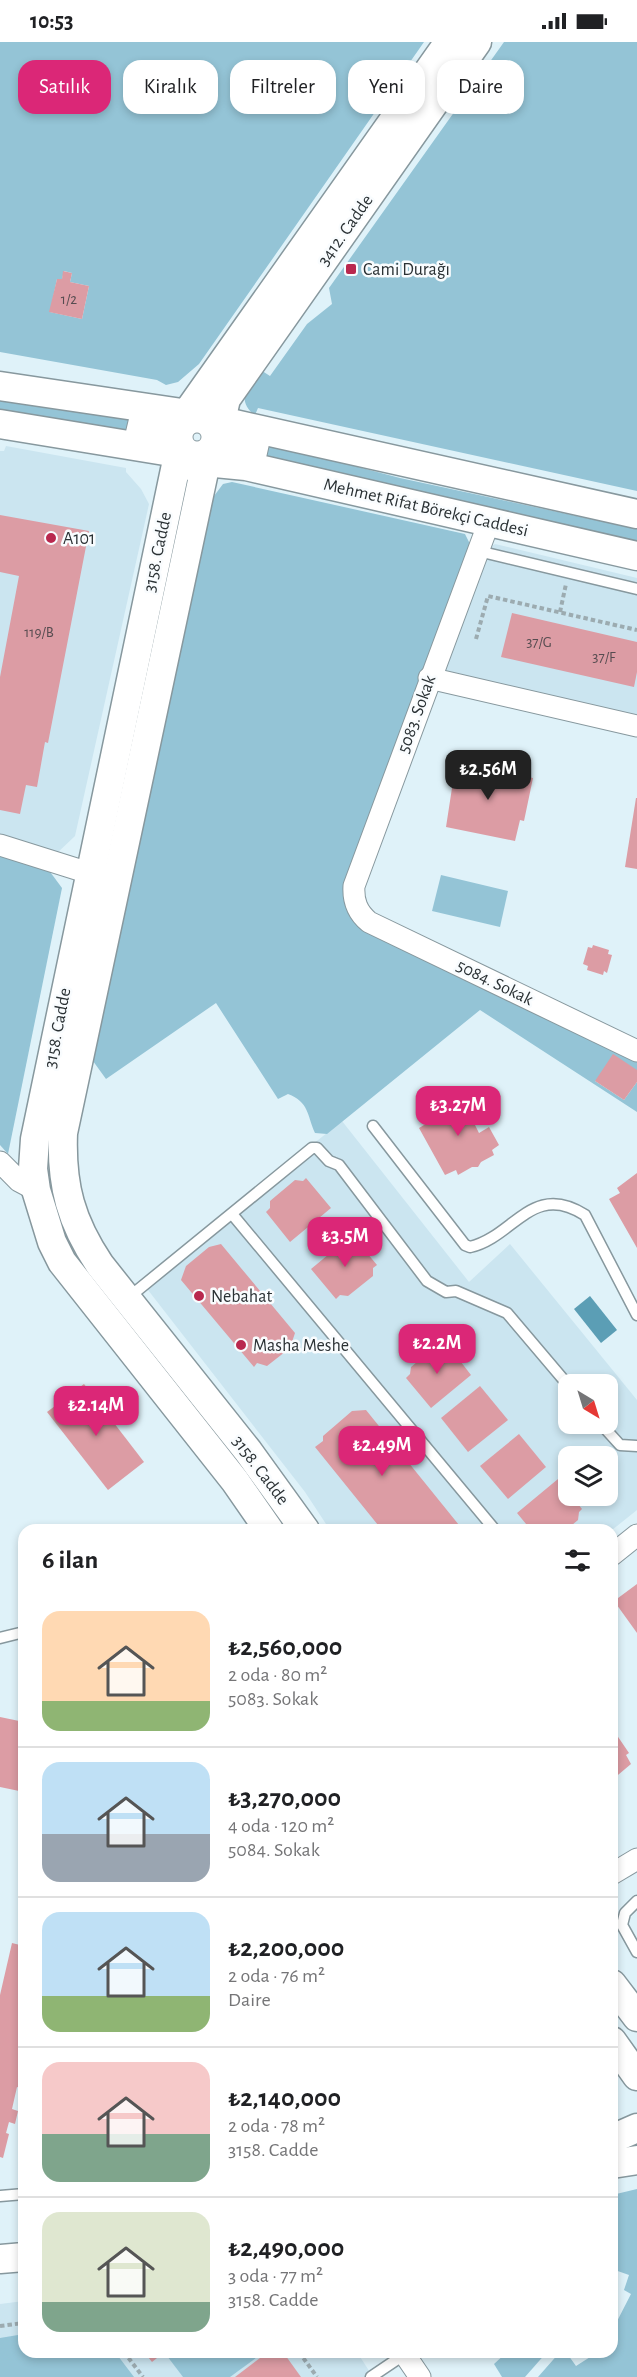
<!DOCTYPE html>
<html lang="tr">
<meta charset="utf-8">
<style>
:root{--surface:#fff;--page:#f2f2f2;--text:#202124;--muted:#757577;--line:#e0e0e0;--accent:#db2777}
body{margin:0;font-family:"Alegreya Sans",sans-serif;background:var(--page);color:var(--text);height:100vh;display:flex;flex-direction:column;font-size:22px;white-space:nowrap}
*{box-sizing:border-box;margin:0}
p{font-size:20px;color:var(--muted)}
.icon{flex:none;width:33px;height:33px;fill:none;stroke:currentColor;stroke-width:2;stroke-linecap:round;stroke-linejoin:round}
.map{position:relative;flex:1;overflow:hidden}
.details{position:absolute;left:18px;top:1482px;width:600px;height:834px;display:flex;flex-direction:column;background:var(--surface);border-radius:18px;box-shadow:0 3px 9px #0003}
.details>*{flex:none}
.hud{position:absolute;left:18px;top:18px;width:602px;height:54px;display:flex;gap:12px}
.needle{width:39px;rotate:142deg}
.tools{position:absolute;left:558px;top:1332px;display:grid;gap:12px}
.tools a{display:grid;place-items:center;width:60px;height:60px;border-radius:12px;background:var(--surface);box-shadow:0 3px 9px #0003;font-size:30px}
.price{position:absolute;translate:-50% -51px;padding:0 14px;border-radius:12px;background:var(--accent);color:#fff;font-size:20px;line-height:39px;filter:drop-shadow(0 2px 3px #0008)}
.price::after{content:'';position:absolute;left:50%;top:36px;width:18px;height:14px;margin-left:-9px;background:inherit;clip-path:polygon(0 0,100% 0,50% 100%)}
.price.active{background:#222;color:#fff}
ul{padding:0;list-style:none}
li{display:flex;align-items:center;gap:18px;height:150px;padding:0 24px}
li+li{border-top:2px solid var(--line)}
li span{display:grid;place-items:center;flex:none;width:168px;height:120px;border-radius:18px;color:#555}
li>.icon{margin-inline-start:auto}
span .icon{width:72px;height:72px;fill:#fffc;stroke-width:1}
li b{font-size:26px}
h2{display:flex;justify-content:space-between;align-items:center;height:72px;padding:0 24px;font-size:26px}
.tag{padding:0 21px;border-radius:18px;background:var(--surface);box-shadow:0 3px 9px #0003;font-size:21px;line-height:54px}
.tag.active{background:var(--accent);color:#fff}
.status{display:flex;justify-content:space-between;align-items:center;height:42px;padding:0 30px;background:var(--surface);direction:ltr}
.status svg{height:16px;fill:currentColor}
.map>svg:first-child{display:block}
.built{fill:#cbe5f0;fill-rule:evenodd}
.green{fill:#94c4d6;fill-rule:evenodd}
.water{fill:#5b9eb5}
.building{fill:#dc9ca4}
.lines{fill:none;stroke-linecap:round;stroke-linejoin:round}
.lane-casing{stroke:#87989e;stroke-width:13}
.street-casing{stroke:#87989e;stroke-width:23}
.secondary-casing{stroke:#87989e;stroke-width:31}
.path{stroke:#9cabb0;stroke-width:4;stroke-dasharray:4.5 3;stroke-linecap:butt}
.lane{stroke:#fff;stroke-width:10}
.street{stroke:#fff;stroke-width:21}
.secondary{stroke:#fff;stroke-width:28}
.poi-dot{fill:#b9284e;stroke:#f9fcfe;stroke-width:2}
.labels{text-anchor:middle;stroke-width:5;stroke-linejoin:round;paint-order:stroke}
.number-label{font-size:15px;fill:#564c50}
.street-label{font-size:18px;fill:#2a3134;stroke:#f9fcfe}
.poi-label{font-size:18px;fill:#2a3134;stroke:#f9fcfe;text-anchor:start}
</style>
<div class="status"><b>10:53</b><svg viewBox="0 0 49 12"><path d="M0 12V9h3v3zM5 12V6h3v6zM10 12V3h3v9zM15 12V0h3v12zM26 1h20v11H26zM47 4h2v5h-2z"/></svg></div>
<div class="map">
<svg width="637" height="2335" viewBox="0 0 637 2335">
<rect width="100%" height="100%" fill="#dff2f9"/>
<g class="built">
<polygon points="6,404 126,426 126,430 141,447 149,462 75,794 56,812 0,792 0,409 4,409"/>
<polygon points="495,502 637,536 637,673 444,632 490,505"/>
<path d="M342,1079L469,1240L510,1202L637,1358V1468L612,1488H330L305,1450L141,1239ZM568,1342H608V1382H568ZM568,1414H608V1454H568Z"/>
<polygon points="24,2259 24,2310 357,2310 373,2335 0,2335 0,2262"/>
</g>
<g class="green">
<path d="M0,0H424L199,322L178,340L166,343L157,338L0,310ZM64,229L72,231L70,240L89,244L82,277L50,270L57,237H62Z"/>
<path d="M504,0H637V449L258,366L255,373C236,360 247,341 256,325L270,334L307,282L332,262L329,246Z"/>
<polygon points="0,355 140,376 136,393 107,385 0,368"/>
<polygon points="259,399 400,436 637,487 637,500 255,417"/>
<path d="M232,440L465,492L470,502L344,848C343,865 348,875 361,886L637,1016V1028L595,1039L624,1058L637,1040V1070L480,968L327,1092L315,1091C307,1073 309,1060 288,1052L278,1057L216,961L106,1037L93,1019L211,458L223,442Z"/>
<polygon points="0,810 45,823 62,846 8,1112 0,1103"/>
<polygon points="441,833 508,849 500,885 432,869"/>
<polygon points="637,2147 637,2335 538,2335 560,2310 566,2310 576,2324 598,2310 612,2310 612,2289 631,2252 624,2248 629,2233 612,2227 612,2153"/>
<polygon points="24,2292 24,2310 115,2310 134,2335 0,2335 0,2296"/>
<polygon points="164,2310 264,2310 230,2335 183,2335"/>
<polygon points="507,2310 547,2310 525,2335 502,2335 494,2322"/>
</g>
<polygon class="water" points="590,1254 617,1288 601,1301 574,1267"/>
<g class="building">
<polygon points="63,229 72,231 70,240 89,244 82,277 49,270 57,237 62,237"/>
<polygon points="0,473 89,489 48,701 45,700 37,745 26,743 20,772 0,768 0,635 19,534 0,530"/>
<polygon points="512,571 637,600 637,630 634,645 501,615"/>
<polygon points="456,720 533,736 524,779 520,778 515,799 446,785"/>
<polygon points="636,756 637,756 637,827 625,825"/>
<polygon points="593,903 609,908 608,912 612,913 607,931 604,929 603,933 587,928 588,924 583,922 588,905 592,906"/>
<polygon points="613,1012 637,1028 637,1040 624,1058 595,1039"/>
<polygon points="462,1055 465,1060 473,1056 483,1074 473,1079 479,1091 489,1085 499,1103 492,1108 494,1113 481,1120 478,1125 472,1125 458,1133 456,1128 445,1133 419,1086 429,1080 427,1075 441,1067 443,1062 449,1062"/>
<polygon points="637,1131 637,1206 609,1157 620,1151 617,1146"/>
<polygon points="306,1136 331,1166 290,1200 266,1170 270,1166 270,1159 295,1138 303,1139"/>
<polygon points="352,1193 377,1223 373,1226 373,1234 348,1254 340,1253 336,1257 311,1227"/>
<polygon points="221,1202 295,1291 290,1306 267,1324 257,1321 254,1325 181,1238 186,1224 209,1205"/>
<polygon points="447,1302 471,1333 431,1366 406,1336 410,1332 411,1325 436,1304 443,1305"/>
<polygon points="84,1342 144,1420 108,1448 47,1370"/>
<polygon points="480,1344 508,1378 468,1410 441,1376"/>
<polygon points="366,1368 463,1488 382,1488 315,1405 323,1399 323,1394 352,1369"/>
<polygon points="519,1392 546,1425 508,1457 480,1424"/>
<polygon points="558,1437 582,1467 579,1470 578,1478 566,1488 531,1488 517,1471"/>
<polygon points="637,1542 637,1591 614,1559"/>
<polygon points="0,1675 24,1680 24,1750 0,1745"/>
<polygon points="612,1686 629,1711 626,1713 631,1722 612,1738"/>
<polygon points="12,1901 24,1904 24,2028 22,2027 20,2032 24,2033 24,2044 23,2047 17,2045 12,2067 18,2069 15,2082 9,2080 6,2091 9,2092 3,2116 0,2115 0,1953"/>
<polygon points="144,2310 161,2310 162,2312 152,2320"/>
<polygon points="268,2310 283,2310 301,2335 235,2335"/>
</g>
<g class="lines">
<g class="lane-casing">
<g id="lane">
<polyline points="478,509 637,547"/>
<path d="M373,1084L465,1203L470,1205C514,1195 532,1139 585,1173L637,1273"/>
<polyline points="232,1172 495,1488"/>
<polyline points="128,1256 312,1106 317,1106 329,1119 339,1123 427,1239 446,1250 456,1249 507,1271 568,1343"/>
<polyline points="601,1382 620,1403 637,1404"/>
<polyline points="0,1596 24,1590"/>
<polyline points="637,1859 625,1871 622,1883 637,1910"/>
<polyline points="0,2154 24,2152"/>
<polyline points="371,2335 405,2312"/>
</g>
</g>
<g class="street-casing">
<g id="street">
<polygon points="140,376 160,378 155,398 136,393"/>
<circle cx="197" cy="395" r="15"/>
<polygon points="243,394 259,399 255,417 238,415"/>
<path d="M489,480L354,844C353,859 357,870 369,880L637,1009"/>
<polyline points="429,636 637,684"/>
<polyline points="0,803 89,831"/>
<polyline points="0,1120 19,1139 36,1148"/>
<polyline points="612,1513 637,1493"/>
<polyline points="612,1832 637,1817"/>
<polyline points="403,2310 420,2335"/>
</g>
</g>
<g class="secondary-casing">
<g id="secondary">
<polyline points="0,344 182,371"/>
<circle cx="198" cy="396" r="29"/>
<polyline points="189,368 449,0"/>
<polyline points="221,379 226,357 477,0"/>
<polyline points="221,379 637,472"/>
<polyline points="0,382 171,410"/>
<polyline points="177,418 35,1097 33,1127 36,1148 52,1200 62,1220 235,1439 269,1488"/>
<polyline points="215,421 246,424 637,514"/>
<path d="M205,425L63,1091C61,1144 71,1180 100,1223L248,1409L305,1488"/>
<polyline points="612,1942 637,1975"/>
<polyline points="612,1999 637,2034"/>
<polyline points="612,2097 637,2086"/>
<polyline points="612,2122 637,2118"/>
<polyline points="0,2217 24,2215"/>
</g>
</g>
<g class="path">
<polyline points="560,570 566,542"/>
<polyline points="476,597 488,554 637,588"/>
<polyline points="0,2284 24,2281"/>
<polyline points="124,2310 143,2335"/>
<polyline points="299,2310 317,2335"/>
</g>
<use href="#lane" class="lane"/>
<use href="#street" class="street"/>
<use href="#secondary" class="secondary"/>
</g>
<g class="poi-dot">
<rect x="345" y="221" width="12" height="12" rx="3"/>
<circle cx="51" cy="496" r="6"/>
<circle cx="199" cy="1254" r="6"/>
<circle cx="241" cy="1303" r="6"/>
</g>
<g class="labels">
<g class="number-label">
<text x="69" y="262">1/2</text>
<text x="39" y="595">119/B</text>
<text x="539" y="605">37/G</text>
<text x="604" y="620">37/F</text>
</g>
<g class="street-label">
<text transform="translate(345 188) rotate(-55)" y="6">3412. Cadde</text>
<text transform="translate(426 465) rotate(13)" y="6">Mehmet Rifat Börekçi Caddesi</text>
<text transform="translate(157 510) rotate(-78)" y="6">3158. Cadde</text>
<text transform="translate(416 672) rotate(-70)" y="6">5083. Sokak</text>
<text transform="translate(495 940) rotate(26)" y="6">5084. Sokak</text>
<text transform="translate(57 986) rotate(-79)" y="6">3158. Cadde</text>
<text transform="translate(261 1428) rotate(53)" y="6">3158. Cadde</text>
</g>
<g class="poi-label">
<text x="363" y="233">Cami Durağı</text>
<text x="63" y="502">A101</text>
<text x="211" y="1260">Nebahat</text>
<text x="253" y="1309">Masha Meshe</text>
</g>
</g>
</svg>
<div class="tools">
<a><svg class="needle" viewBox="-14 -14 28 28"><path d="M0-13l5 13h-10z" fill="#e53935"/><path d="M0 13l5-13h-10z" fill="#757577"/></svg></a>
<a><svg class="icon" aria-label="layers" viewBox="0 0 24 24"><path d="M12 4l9 5-9 5-9-5zM3 14l9 5 9-5"/></svg></a>
</div>
<b class="price active" style="left:488px;top:759px">₺2.56M</b>
<b class="price" style="left:458px;top:1095px">₺3.27M</b>
<b class="price" style="left:345px;top:1226px">₺3.5M</b>
<b class="price" style="left:437px;top:1333px">₺2.2M</b>
<b class="price" style="left:96px;top:1395px">₺2.14M</b>
<b class="price" style="left:382px;top:1435px">₺2.49M</b>
<div class="hud">
<a class="tag active">Satılık</a>
<a class="tag">Kiralık</a>
<a class="tag">Filtreler</a>
<a class="tag">Yeni</a>
<a class="tag">Daire</a>
</div>
<section class="details">
<h2>6 ilan<svg class="icon" aria-label="filters" viewBox="0 0 24 24"><path d="M4 7h16M4 17h16"/><circle cx="9" cy="7" r="2"/><circle cx="15" cy="17" r="2"/></svg></h2>
<ul>
<li><span style="background:linear-gradient(#ffd9b3 75%,#8fb573 0)"><svg class="icon" aria-label="home" viewBox="0 0 24 24"><path d="M3 11l9-7 9 7M6 9v11h12V9"/></svg></span><div><b>₺2,560,000</b><p>2 oda · 80 m²</p><p>5083. Sokak</p></div></li>
<li><span style="background:linear-gradient(#bfe0f5 60%,#9aa5b1 0)"><svg class="icon" aria-label="home" viewBox="0 0 24 24"><path d="M3 11l9-7 9 7M6 9v11h12V9"/></svg></span><div><b>₺3,270,000</b><p>4 oda · 120 m²</p><p>5084. Sokak</p></div></li>
<li><span style="background:linear-gradient(#bfe0f5 70%,#8fb573 0)"><svg class="icon" aria-label="home" viewBox="0 0 24 24"><path d="M3 11l9-7 9 7M6 9v11h12V9"/></svg></span><div><b>₺2,200,000</b><p>2 oda · 76 m²</p><p>Daire</p></div></li>
<li><span style="background:linear-gradient(#f6c9c9 60%,#7fa58c 0)"><svg class="icon" aria-label="home" viewBox="0 0 24 24"><path d="M3 11l9-7 9 7M6 9v11h12V9"/></svg></span><div><b>₺2,140,000</b><p>2 oda · 78 m²</p><p>3158. Cadde</p></div></li>
<li><span style="background:linear-gradient(#dfe7d0 75%,#7fa58c 0)"><svg class="icon" aria-label="home" viewBox="0 0 24 24"><path d="M3 11l9-7 9 7M6 9v11h12V9"/></svg></span><div><b>₺2,490,000</b><p>3 oda · 77 m²</p><p>3158. Cadde</p></div></li>
</ul>
</section>
</div>
